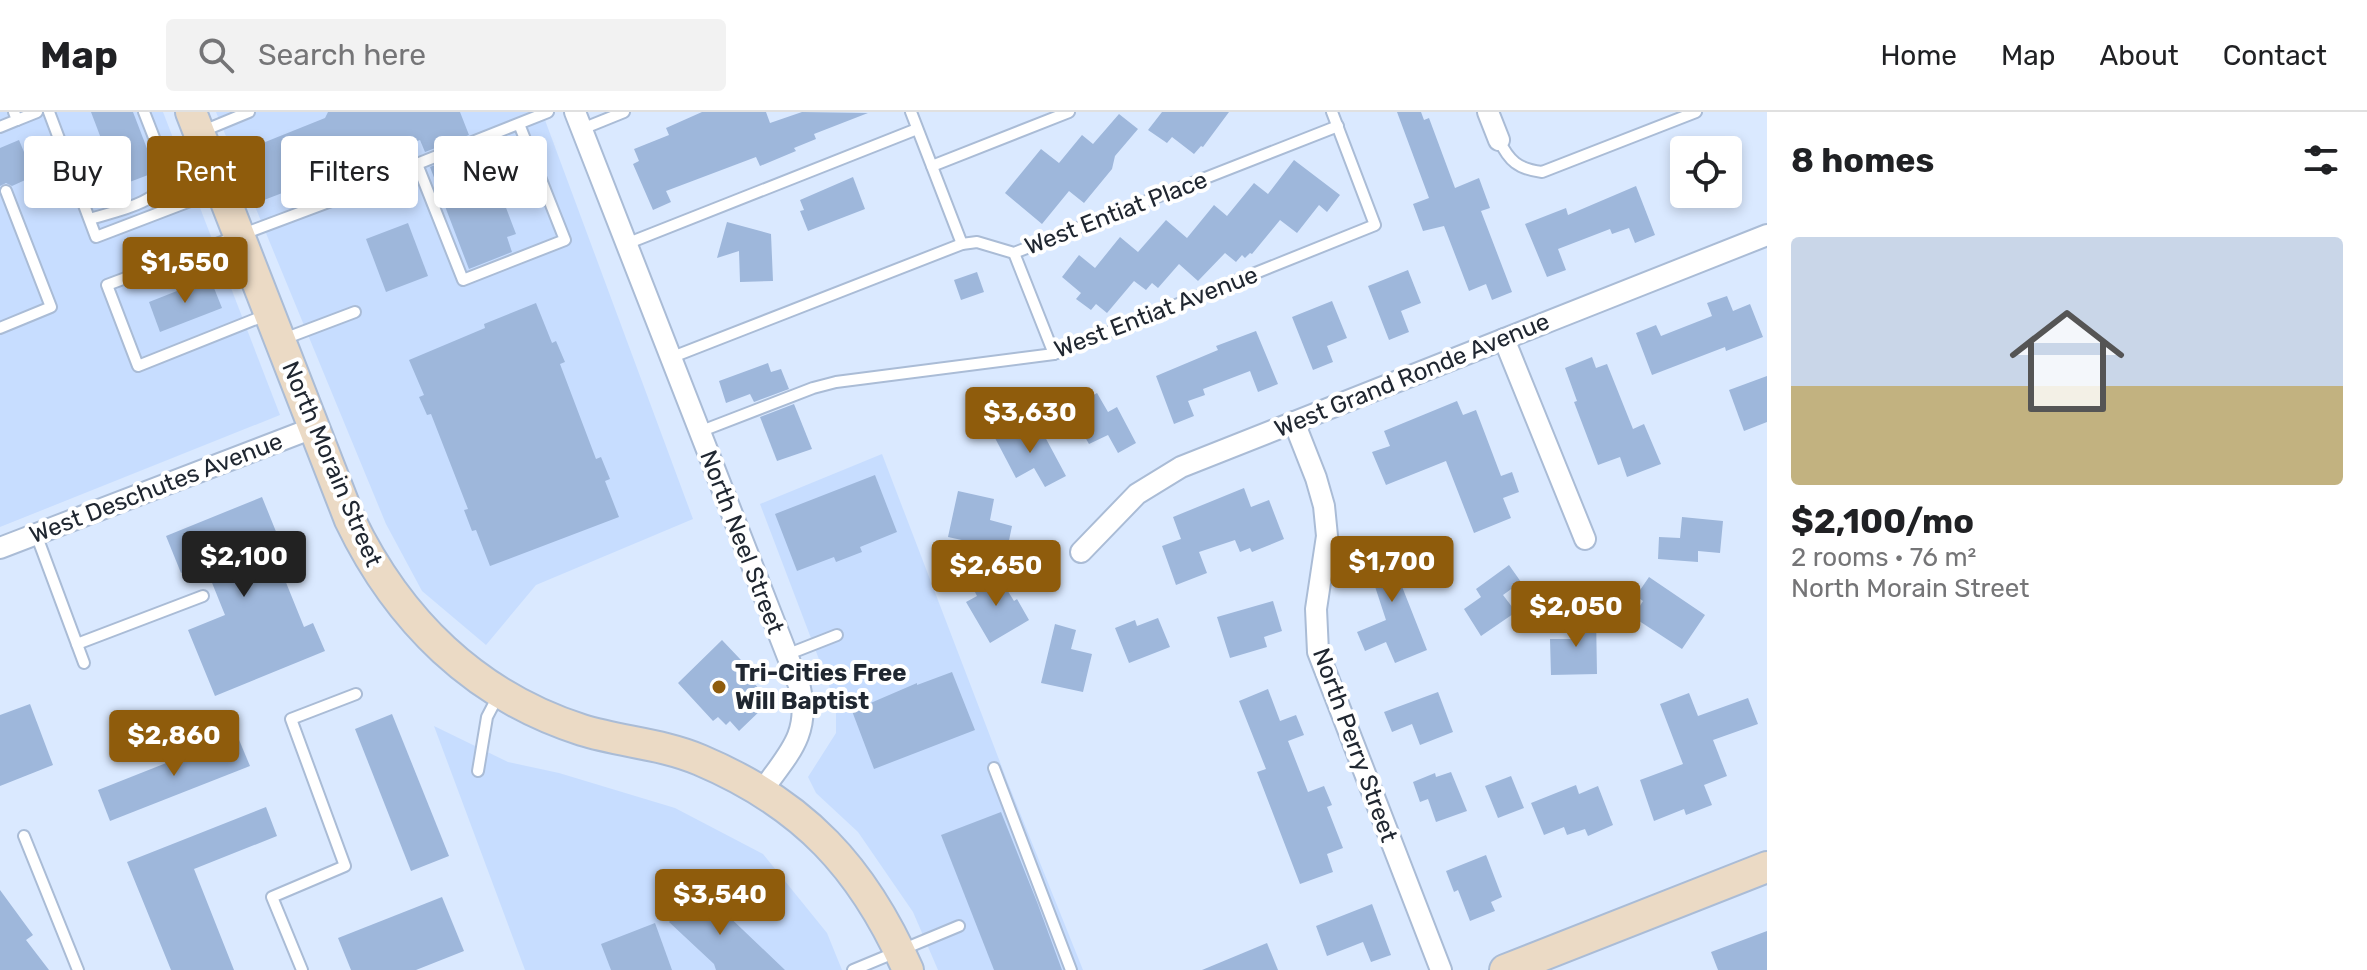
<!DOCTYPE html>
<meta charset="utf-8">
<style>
:root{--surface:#fff;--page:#f2f2f2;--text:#202124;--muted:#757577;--line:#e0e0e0;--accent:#8f5c0c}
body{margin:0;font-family:Rubik,sans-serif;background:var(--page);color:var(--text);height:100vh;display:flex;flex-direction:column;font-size:30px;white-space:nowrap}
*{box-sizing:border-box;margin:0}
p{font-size:26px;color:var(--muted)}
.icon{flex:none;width:44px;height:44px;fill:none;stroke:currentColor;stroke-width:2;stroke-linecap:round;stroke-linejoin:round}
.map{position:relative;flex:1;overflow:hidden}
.panel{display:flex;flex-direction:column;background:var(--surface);width:600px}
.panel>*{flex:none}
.banner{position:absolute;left:24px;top:24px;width:760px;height:72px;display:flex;gap:16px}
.buttons{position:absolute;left:1670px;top:24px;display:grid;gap:16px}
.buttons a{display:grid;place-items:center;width:72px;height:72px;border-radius:8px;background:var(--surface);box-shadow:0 4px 12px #0003;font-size:40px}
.price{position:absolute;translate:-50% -68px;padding:0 18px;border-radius:8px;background:var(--accent);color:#fff;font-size:26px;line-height:52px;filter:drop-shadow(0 2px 4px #0008)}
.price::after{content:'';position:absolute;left:50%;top:48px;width:24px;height:18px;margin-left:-12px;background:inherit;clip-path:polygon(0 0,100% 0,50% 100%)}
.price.selected{background:#222;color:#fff}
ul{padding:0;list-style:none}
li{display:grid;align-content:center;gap:16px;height:424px;padding:0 24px}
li+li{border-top:2px solid var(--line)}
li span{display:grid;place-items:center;height:248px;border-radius:8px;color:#555}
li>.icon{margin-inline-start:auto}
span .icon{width:144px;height:144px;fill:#fffc;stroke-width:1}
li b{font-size:34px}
h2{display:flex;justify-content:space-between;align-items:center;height:96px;padding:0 24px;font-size:34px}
.pill{padding:0 28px;border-radius:8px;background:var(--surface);box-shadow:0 4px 12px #0003;font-size:28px;line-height:72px}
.pill.selected{background:var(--accent);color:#fff}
header{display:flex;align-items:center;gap:48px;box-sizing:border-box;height:112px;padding:0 40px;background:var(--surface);border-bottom:2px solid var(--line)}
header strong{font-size:38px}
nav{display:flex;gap:44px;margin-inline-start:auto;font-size:28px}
.search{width:560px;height:72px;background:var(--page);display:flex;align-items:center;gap:20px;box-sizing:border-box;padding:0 28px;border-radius:8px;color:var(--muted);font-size:30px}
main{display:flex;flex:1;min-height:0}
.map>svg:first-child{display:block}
.built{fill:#c7ddff}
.building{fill:#9eb7db}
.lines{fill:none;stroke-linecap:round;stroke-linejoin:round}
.lane-casing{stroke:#aabcd6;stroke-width:14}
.street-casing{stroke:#aabcd6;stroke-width:24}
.secondary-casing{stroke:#aabcd6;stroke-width:34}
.lane{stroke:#fff;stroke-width:10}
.street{stroke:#fff;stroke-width:20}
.secondary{stroke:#ebdac5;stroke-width:30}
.poi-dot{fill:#8f5c0c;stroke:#fff;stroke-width:3}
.labels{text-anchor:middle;stroke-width:8;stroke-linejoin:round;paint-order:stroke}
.street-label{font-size:24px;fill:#202731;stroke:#fff}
.poi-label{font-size:24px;font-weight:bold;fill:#202731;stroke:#fff;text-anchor:start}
</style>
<header>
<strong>Map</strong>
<div class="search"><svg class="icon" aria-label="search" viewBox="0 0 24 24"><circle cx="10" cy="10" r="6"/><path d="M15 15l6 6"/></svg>Search here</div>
<nav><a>Home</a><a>Map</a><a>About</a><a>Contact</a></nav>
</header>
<main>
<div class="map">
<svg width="1767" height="858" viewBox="0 0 1767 858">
<rect width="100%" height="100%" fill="#dae9ff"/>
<g class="built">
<polygon points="0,0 163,0 280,303 0,415"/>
<polygon points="216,0 542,0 693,407 536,473 486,533 422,479 386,412"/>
<polygon points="882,342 1008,671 1083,858 938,858 913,800 858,720 816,681 808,665 836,621 836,592 760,392"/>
<polygon points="434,614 508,650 559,661 675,696 763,742 827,821 842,858 525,858"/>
</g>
<g class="building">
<polygon points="91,0 133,0 156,60 119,74"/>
<polygon points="328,0 460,0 469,23 425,40 420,28 264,88 245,38 325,6"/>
<polygon points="702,0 766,0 770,11 802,0 868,1 814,22 816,27 794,36 796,39 760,54 756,45 666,79 671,90 653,98 633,52 639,49 634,37 669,23 666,16"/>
<polygon points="1162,0 1229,0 1203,35 1201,34 1194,42 1172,25 1167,31 1148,18"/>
<polygon points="1397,0 1421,0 1424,8 1429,6 1455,76 1479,66 1490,96 1481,99 1512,180 1492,188 1486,172 1469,179 1444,114 1423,119 1413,92 1429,86"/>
<polygon points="1119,2 1138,17 1115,44 1112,57 1084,91 1069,79 1042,112 1005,81 1041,37 1059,51 1082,23 1093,32"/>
<polygon points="19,28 34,64 12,74 6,71 0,74 0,36"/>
<polygon points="474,38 480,54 489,51 516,122 507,125 512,140 469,157 430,55"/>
<polygon points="1294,48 1340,83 1327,100 1319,93 1297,121 1280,108 1252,142 1250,141 1245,146 1242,143 1236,150 1225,141 1198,169 1179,152 1158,176 1152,171 1146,178 1134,169 1107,201 1096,192 1091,198 1076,187 1081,181 1062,165 1079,143 1095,156 1120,125 1138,140 1166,108 1187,126 1214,93 1227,104 1254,71 1268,82"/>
<polygon points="853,65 865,97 808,119 800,99 804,98 800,88"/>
<polygon points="1636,74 1655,123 1635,131 1629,116 1612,122 1610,117 1558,137 1566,158 1547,165 1525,112 1566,96 1568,103"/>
<polygon points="727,110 771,122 773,169 740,170 739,139 717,146"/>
<polygon points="408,111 428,164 386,180 366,127"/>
<polygon points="1408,158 1421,191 1401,199 1409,220 1389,228 1368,174"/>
<polygon points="977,160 984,180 961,188 954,168"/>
<polygon points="210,166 222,196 160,220 149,190"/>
<polygon points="1727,184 1733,199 1750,192 1763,225 1726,239 1725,235 1652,263 1636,221 1656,213 1661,224 1712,204 1707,191"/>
<polygon points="1332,189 1347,226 1327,234 1333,250 1313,258 1292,205"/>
<polygon points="536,191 552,231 556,229 565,250 560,252 596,347 601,345 610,367 605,369 619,405 490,454 476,418 472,419 464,398 468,397 431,302 427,303 419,285 424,283 409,248 485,216 484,212"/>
<polygon points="1256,219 1278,272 1258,280 1250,259 1203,277 1205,283 1188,289 1194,304 1174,312 1156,264 1218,238 1216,234"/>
<polygon points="1592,245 1596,256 1607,252 1633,317 1644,312 1661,352 1627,365 1620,345 1598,353 1574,290 1577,289 1565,256"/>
<polygon points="768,251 771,260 781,257 789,277 754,290 750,282 726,291 719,269"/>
<polygon points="1767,264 1767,310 1744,319 1729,278"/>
<polygon points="1097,281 1108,300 1117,295 1136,331 1118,341 1108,323 1089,332 1069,297"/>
<polygon points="1457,289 1463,303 1476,298 1501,364 1512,360 1519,380 1503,386 1511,406 1474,421 1446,349 1386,373 1372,340 1390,334 1384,319"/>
<polygon points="794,292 812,337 777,349 760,305"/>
<polygon points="1025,310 1035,328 1044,323 1066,364 1045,375 1034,356 1016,366 995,326"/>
<polygon points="875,363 897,420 860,435 862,440 836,450 834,445 797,459 775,402"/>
<polygon points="1244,376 1251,395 1269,388 1284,427 1252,440 1250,436 1240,440 1235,428 1199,440 1207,461 1176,473 1162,434 1181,427 1173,405"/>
<polygon points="958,379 994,387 990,408 1012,414 1007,438 948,425"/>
<polygon points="262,385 277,422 268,426 304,515 313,511 325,539 215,584 188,518 225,503 204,451 181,461 166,424"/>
<polygon points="1682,405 1723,409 1720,441 1698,439 1698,450 1658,447 1659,425 1680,426"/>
<polygon points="1400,427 1411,469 1401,472 1427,538 1395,551 1386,530 1365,539 1357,520 1386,508 1366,447 1370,446 1367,436"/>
<polygon points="1509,453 1521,470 1503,483 1516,500 1481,524 1464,497 1481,485 1476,477"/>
<polygon points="996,460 1014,489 1017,487 1029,508 990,531 966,490 977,484 972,474"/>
<polygon points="1649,465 1705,503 1682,537 1633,505 1643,489 1636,484"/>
<polygon points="1273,489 1282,519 1264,525 1267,535 1230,546 1217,505"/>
<polygon points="1596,503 1597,562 1551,563 1550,527 1571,527 1571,504"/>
<polygon points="1158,506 1170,535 1129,551 1115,516 1135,508 1137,514"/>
<polygon points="1055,512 1076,518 1071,537 1092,542 1083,580 1041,571"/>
<polygon points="722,528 758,566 753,570 761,579 756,584 765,594 739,619 730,609 726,613 718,605 713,609 678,571"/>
<polygon points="952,560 975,618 874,657 852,599 917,571 917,573"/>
<polygon points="1268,577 1280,609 1296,603 1304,623 1288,629 1308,680 1324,674 1332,693 1327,695 1343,736 1327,742 1333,760 1300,772 1257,660 1266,657 1239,589"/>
<polygon points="1438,580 1453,620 1420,633 1412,612 1392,620 1384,600"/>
<polygon points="1689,581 1698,604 1748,586 1758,612 1713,628 1727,664 1704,673 1712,693 1686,703 1684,697 1654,709 1640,668 1683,652 1660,592"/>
<polygon points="30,592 53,653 0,674 0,603"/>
<polygon points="392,602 449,744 411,759 355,617"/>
<polygon points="237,623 250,654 110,709 98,678"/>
<polygon points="1451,660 1467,699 1436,710 1428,687 1420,690 1413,670 1435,661 1436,665"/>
<polygon points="1511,664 1524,696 1498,706 1485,674"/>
<polygon points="1576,673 1579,682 1598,674 1613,713 1588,724 1585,717 1567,723 1564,715 1544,723 1531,691"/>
<polygon points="266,695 277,724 194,757 234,858 171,858 127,750"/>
<polygon points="1001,700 1037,790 1062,858 994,858 941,723"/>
<polygon points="1486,743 1502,785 1491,790 1495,799 1470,809 1458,778 1454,780 1446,759"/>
<polygon points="700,777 785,858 716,858 714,852 669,810"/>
<polygon points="0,778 33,823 26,828 49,858 0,858"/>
<polygon points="442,785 464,839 416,858 351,858 338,826"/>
<polygon points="1372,792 1391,843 1371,850 1363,830 1327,844 1316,814"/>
<polygon points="655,811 672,858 611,858 601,832"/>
<polygon points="1767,819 1767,858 1718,858 1711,840"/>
<polygon points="1267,831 1278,858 1202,858"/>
</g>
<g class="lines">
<g class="lane-casing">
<g id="lane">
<polyline points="49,0 96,125 219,78"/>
<polyline points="911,0 962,132"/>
<polyline points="17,8 37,0"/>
<polyline points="519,12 565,128 463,168 417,52 548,0"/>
<polyline points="0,15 17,8 14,0"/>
<polyline points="582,17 624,0"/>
<polyline points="203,19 249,0"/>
<path d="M1499,28C1509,49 1518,57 1542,60L1696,0"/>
<polyline points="932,54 1069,0"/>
<path d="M90,107C116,99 159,92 169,64L144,0"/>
<polyline points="626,132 917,17"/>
<polyline points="1014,141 1054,242"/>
<polyline points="266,203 138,254 107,173 390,67"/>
<polyline points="0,216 51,195 6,79"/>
<polyline points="281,228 355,200"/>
<polyline points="670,246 962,132 977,130 1014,141 1338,14"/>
<polyline points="699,320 813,276 836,270 1054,242 1375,113 1332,0"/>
<polyline points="36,422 84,551"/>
<polyline points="77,532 203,484"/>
<polyline points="786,543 837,523"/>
<polyline points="994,656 1071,858"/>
<polyline points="478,659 487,605 499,582"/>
<polyline points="24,724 78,858"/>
<polyline points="302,858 272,785 345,754 291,607 356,582"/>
<polyline points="853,858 959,814"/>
</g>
</g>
<g class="street-casing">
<g id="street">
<path d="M575,0L800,576C811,623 787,643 762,679"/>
<polyline points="1488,0 1499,28"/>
<polyline points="1504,227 1585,427"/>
<polyline points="1294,310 1316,366 1324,394 1327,424 1316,497 1318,540 1441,858"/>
<polyline points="0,436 313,316"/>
<polyline points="1081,440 1137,382 1181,355 1767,123"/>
</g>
</g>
<g class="secondary-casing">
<g id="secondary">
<path d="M191,0L350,408C398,508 475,584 582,618C621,630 663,632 700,648C804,692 863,756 908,858"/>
<polyline points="1505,858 1767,755"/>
</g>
</g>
<use href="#lane" class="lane"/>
<use href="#street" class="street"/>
<use href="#secondary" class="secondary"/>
</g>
<circle class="poi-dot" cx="719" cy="575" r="8"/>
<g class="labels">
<g class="street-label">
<text transform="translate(1116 101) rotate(-21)" y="8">West Entiat Place</text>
<text transform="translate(1156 200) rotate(-21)" y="8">West Entiat Avenue</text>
<text transform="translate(1412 263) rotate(-22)" y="8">West Grand Ronde Avenue</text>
<text transform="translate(332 352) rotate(67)" y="8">North Morain Street</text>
<text transform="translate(156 376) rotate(-21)" y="8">West Deschutes Avenue</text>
<text transform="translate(742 430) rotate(69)" y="8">North Neel Street</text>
<text transform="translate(1355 633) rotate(70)" y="8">North Perry Street</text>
</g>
<g class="poi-label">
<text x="735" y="569">Tri-Cities Free<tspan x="735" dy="28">Will Baptist</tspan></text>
</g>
</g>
</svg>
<div class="buttons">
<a><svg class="icon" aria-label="locate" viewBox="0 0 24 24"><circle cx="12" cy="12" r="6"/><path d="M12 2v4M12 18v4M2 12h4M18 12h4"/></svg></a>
</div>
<b class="price" style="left:185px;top:193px">$1,550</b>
<b class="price" style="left:1030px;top:343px">$3,630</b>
<b class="price selected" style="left:244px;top:487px">$2,100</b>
<b class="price" style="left:1392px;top:492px">$1,700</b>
<b class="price" style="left:996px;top:496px">$2,650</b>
<b class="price" style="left:1576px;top:537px">$2,050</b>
<b class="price" style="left:174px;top:666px">$2,860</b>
<b class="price" style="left:720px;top:825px">$3,540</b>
<div class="banner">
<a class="pill">Buy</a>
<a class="pill selected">Rent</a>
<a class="pill">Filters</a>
<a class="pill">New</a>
</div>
</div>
<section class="panel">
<h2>8 homes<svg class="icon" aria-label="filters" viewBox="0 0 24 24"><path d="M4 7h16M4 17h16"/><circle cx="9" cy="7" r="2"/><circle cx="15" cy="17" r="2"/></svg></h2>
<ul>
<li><span style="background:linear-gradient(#c9d6e8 60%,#c2b280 0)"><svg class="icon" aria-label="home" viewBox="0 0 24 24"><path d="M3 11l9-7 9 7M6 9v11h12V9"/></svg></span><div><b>$2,100/mo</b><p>2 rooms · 76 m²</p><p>North Morain Street</p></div></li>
</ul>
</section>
</main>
